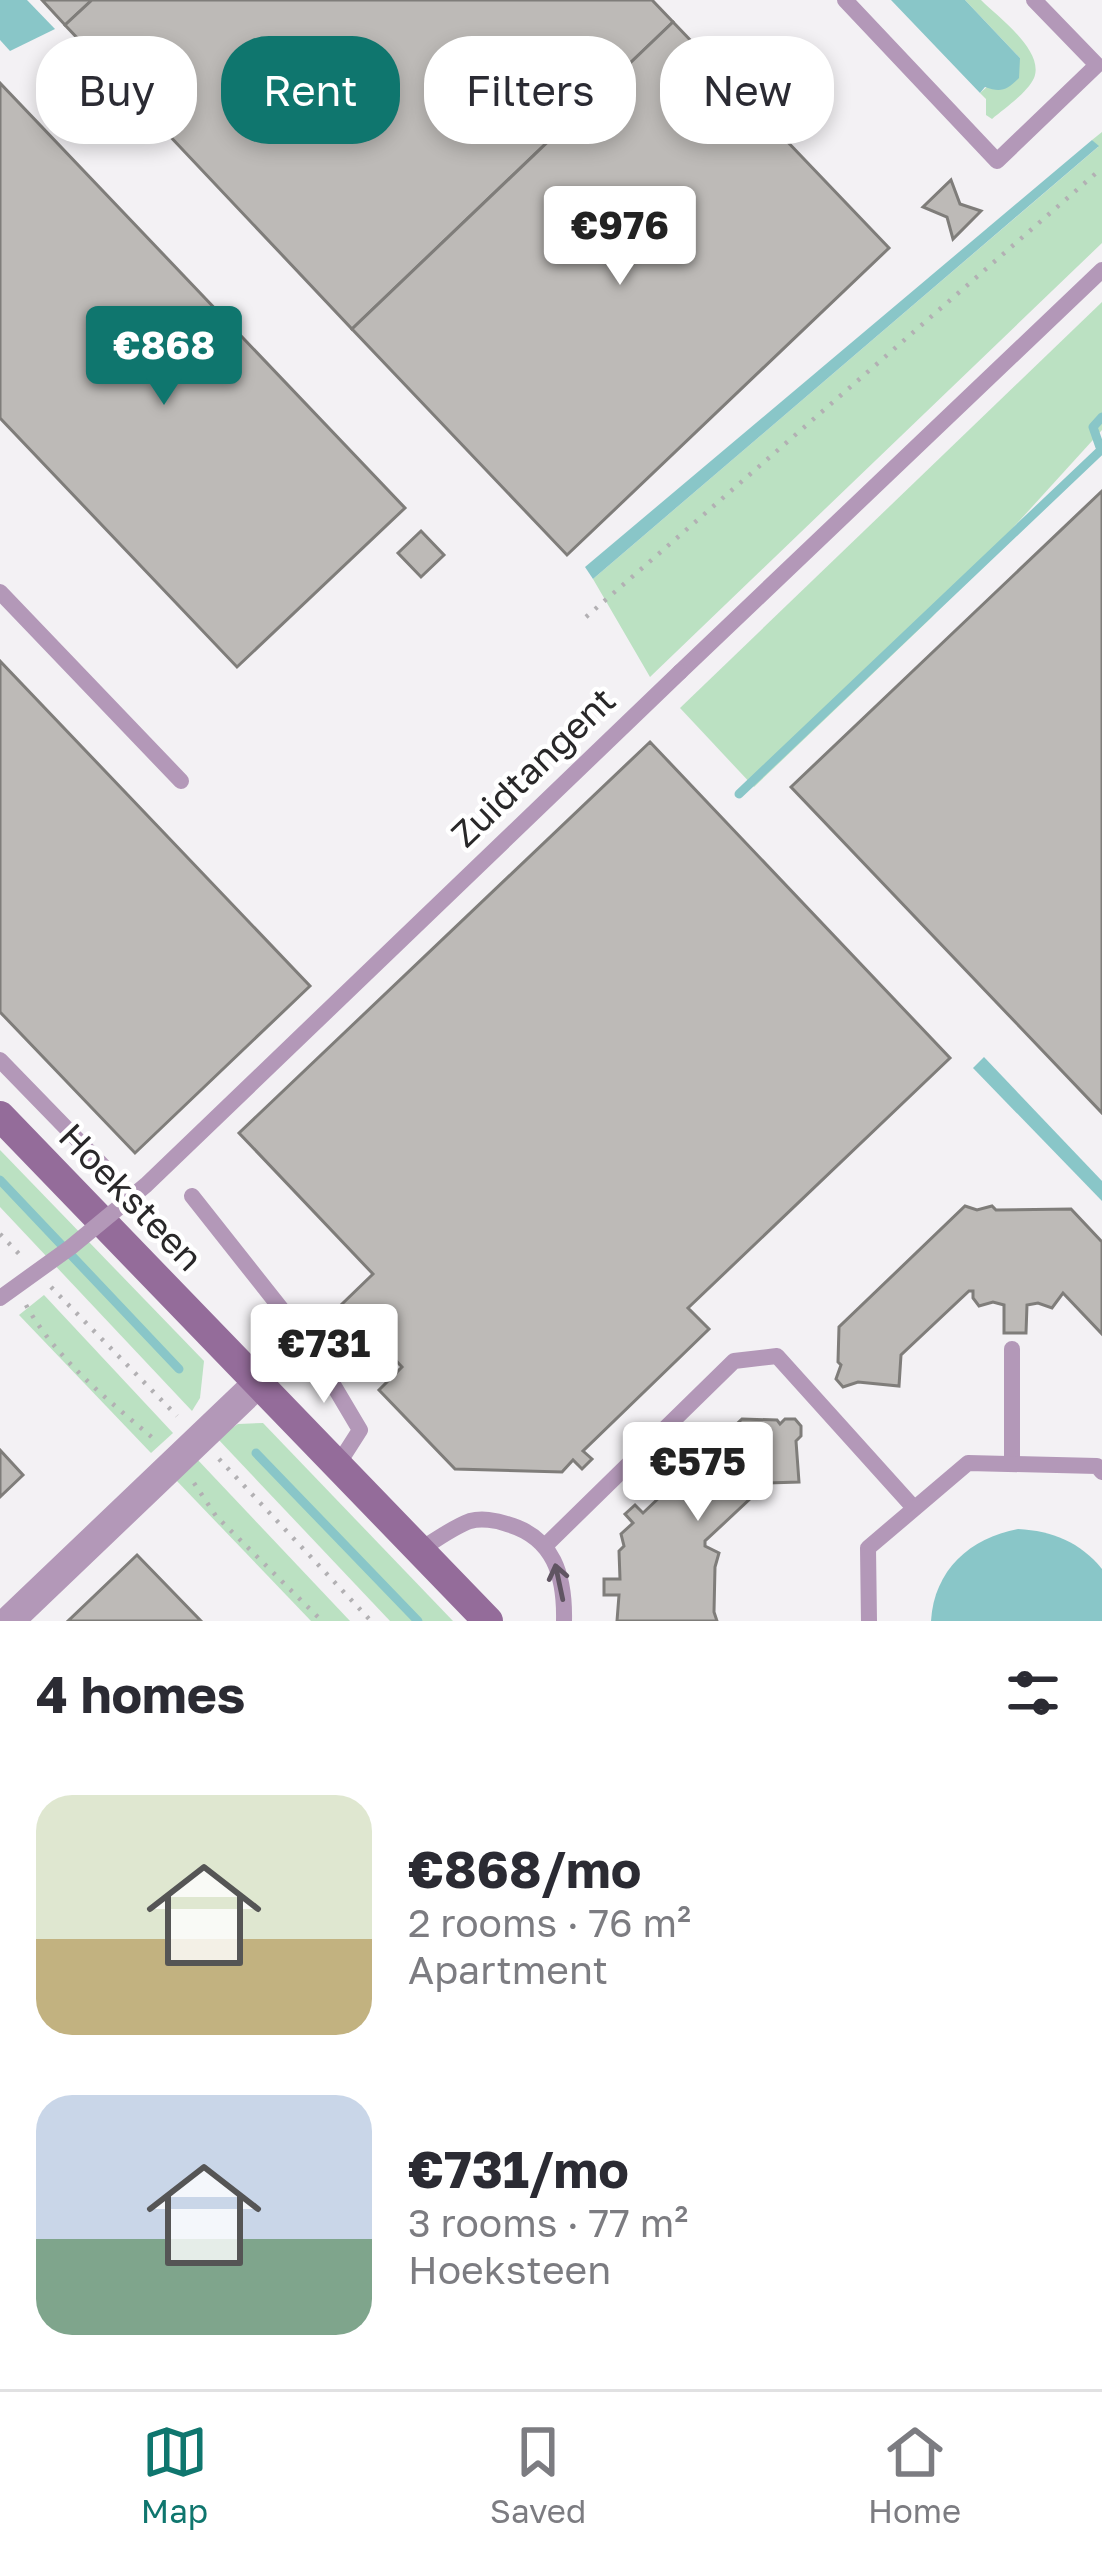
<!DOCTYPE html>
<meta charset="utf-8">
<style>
:root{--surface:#fff;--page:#f7f7f7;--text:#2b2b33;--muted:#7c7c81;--line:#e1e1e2;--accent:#0f766e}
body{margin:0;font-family:"Golos Text",sans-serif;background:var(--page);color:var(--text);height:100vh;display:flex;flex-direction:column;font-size:45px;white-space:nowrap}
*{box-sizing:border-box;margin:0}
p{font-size:39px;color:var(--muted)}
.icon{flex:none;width:66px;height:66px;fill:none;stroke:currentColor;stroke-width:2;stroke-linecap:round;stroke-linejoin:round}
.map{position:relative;height:1621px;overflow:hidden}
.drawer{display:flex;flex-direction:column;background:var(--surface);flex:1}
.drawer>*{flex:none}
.guide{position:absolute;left:36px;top:36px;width:1032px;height:108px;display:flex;gap:24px}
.price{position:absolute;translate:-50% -102px;padding:0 27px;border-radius:12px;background:#fff;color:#222;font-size:39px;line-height:78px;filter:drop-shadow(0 3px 6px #0008)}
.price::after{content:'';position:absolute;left:50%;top:72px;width:36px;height:27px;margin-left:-18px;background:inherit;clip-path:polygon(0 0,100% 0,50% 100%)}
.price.current{background:var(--accent);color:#fff}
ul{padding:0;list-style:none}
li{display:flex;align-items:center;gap:36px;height:300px;padding:0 36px}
li span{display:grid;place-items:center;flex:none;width:336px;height:240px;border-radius:36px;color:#555}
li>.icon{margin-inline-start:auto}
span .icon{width:144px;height:144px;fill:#fffc;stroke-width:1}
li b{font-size:51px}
h2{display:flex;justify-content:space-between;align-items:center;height:144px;padding:0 36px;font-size:51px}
.chip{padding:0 42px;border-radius:48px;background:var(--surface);box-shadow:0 6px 18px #0003;font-size:42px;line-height:108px}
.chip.current{background:var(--accent);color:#fff}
.tab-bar{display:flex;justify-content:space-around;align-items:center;height:168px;border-top:3px solid var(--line);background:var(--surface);font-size:33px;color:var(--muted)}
.tab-bar a{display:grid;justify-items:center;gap:6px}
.tab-bar .current{color:var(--accent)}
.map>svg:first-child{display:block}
.green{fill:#bbe1c2}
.water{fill:#89c6c8}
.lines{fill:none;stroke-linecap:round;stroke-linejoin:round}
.stream{stroke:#89c6c8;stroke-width:9}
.building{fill:#bdbab7;stroke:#7f7d7a;stroke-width:3}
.path{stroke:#b2b0b3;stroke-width:4.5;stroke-dasharray:3 9;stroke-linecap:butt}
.lane{stroke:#b398b8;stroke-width:16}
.street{stroke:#b398b8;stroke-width:30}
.secondary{stroke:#946c9a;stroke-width:30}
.lane-bridge{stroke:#b398b8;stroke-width:16}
.oneway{stroke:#605562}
.labels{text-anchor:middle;stroke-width:9;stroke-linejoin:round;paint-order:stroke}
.street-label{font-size:36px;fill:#292829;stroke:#fff}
</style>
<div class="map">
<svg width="1102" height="1621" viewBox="0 0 1102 1621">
<rect width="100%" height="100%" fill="#f3f1f4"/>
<g class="green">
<path d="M965,0H981C998,17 1045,51 1034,78C1027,93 1005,108 992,119L986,115V99L980,93L1020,58Z"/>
<polygon points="1102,132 1102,243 650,677 593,579 1098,147 1092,140"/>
<polygon points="1102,302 1102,430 931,618 754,787 680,708"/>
<polygon points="0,1150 204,1361 200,1398 192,1411 0,1207"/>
<polygon points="44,1295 173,1433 151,1453 19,1315"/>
<polygon points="263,1423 453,1621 390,1621 217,1438 238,1424"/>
<polygon points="196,1458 350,1621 311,1621 175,1479"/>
</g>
<g class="water">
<polygon points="0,0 27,0 55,29 10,51 0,40"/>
<path d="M891,0H965L1020,58L1019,78C1007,90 1001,93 985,87L980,93Z"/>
<polygon points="1092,140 1099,146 593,579 585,567"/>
<polygon points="984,1057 1102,1181 1102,1201 973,1068"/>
<path d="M1018,1529C1053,1531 1080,1542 1102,1569V1621H931C934,1570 970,1538 1018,1529Z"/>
</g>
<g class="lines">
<g class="stream">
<polyline points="739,794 1101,450 1093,427 1102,417"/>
<polyline points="0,1180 179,1369"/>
<polyline points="256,1453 418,1621"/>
</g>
</g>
<g class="building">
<polygon points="42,0 92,0 65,25"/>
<polygon points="92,0 652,0 673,22 352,329 65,25"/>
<polygon points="673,22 889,248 567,555 352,329"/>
<polygon points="0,83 405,508 237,667 0,418"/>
<polygon points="951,180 960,204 981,211 953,239 947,217 923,207"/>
<polygon points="1102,491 1102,1113 791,787"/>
<polygon points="421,531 444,555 421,577 398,553"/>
<polygon points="0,661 310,986 135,1153 0,1012"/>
<polygon points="650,742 950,1058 688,1308 709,1329 583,1451 592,1459 582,1469 573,1460 562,1472 455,1469 379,1390 402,1367 342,1304 373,1274 239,1133"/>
<polygon points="965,1206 977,1210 992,1206 996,1210 1071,1209 1102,1242 1102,1334 1063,1293 1052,1308 1038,1303 1027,1305 1026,1333 1004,1333 1004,1305 993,1302 979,1306 973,1298 973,1291 969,1291 901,1355 899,1386 858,1382 843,1387 836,1379 841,1365 838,1362 839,1327"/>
<polygon points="742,1419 777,1420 780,1424 785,1419 795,1419 801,1426 801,1436 796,1441 799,1482 767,1483 705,1541 705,1546 719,1553 715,1567 714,1612 717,1621 617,1621 619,1595 604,1595 604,1579 620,1579 619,1551 624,1546 621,1534 633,1523 625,1514 635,1505 643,1513"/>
<polygon points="0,1450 23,1475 0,1497"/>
<polygon points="137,1555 201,1621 68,1621"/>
</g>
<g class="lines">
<g class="path">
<polyline points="586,617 1102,168"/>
<polyline points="0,1234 22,1257"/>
<polyline points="51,1287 177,1416"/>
<path d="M26,1305C56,1359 108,1400 154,1439"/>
<polyline points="219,1459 371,1621"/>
<polyline points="194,1483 216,1516 322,1621"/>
</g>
<g class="lane">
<polyline points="845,0 997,161 1097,65 1034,0"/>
<polyline points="0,592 181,781"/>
<polyline points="680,672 1102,270"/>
<polyline points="0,1060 104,1167"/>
<polyline points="192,1196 309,1344 360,1430 337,1466"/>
<polyline points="1012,1349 1012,1464"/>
<polyline points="547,1544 734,1361 777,1356 914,1508"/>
<path d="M419,1550C435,1541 453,1527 470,1521C481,1518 496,1520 507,1524C554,1537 565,1576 564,1621"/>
<polyline points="869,1621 868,1548 968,1463 1097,1466 1102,1472"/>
</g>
<polyline class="street" points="9,1621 257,1384"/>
<polyline class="secondary" points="0,1116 488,1621"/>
<polyline class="lane-bridge" points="0,1298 71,1247 146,1185 680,672"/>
</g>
<defs><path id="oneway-shaft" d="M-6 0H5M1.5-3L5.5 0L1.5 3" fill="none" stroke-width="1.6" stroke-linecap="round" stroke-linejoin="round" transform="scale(3)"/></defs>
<use class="oneway" href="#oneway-shaft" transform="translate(559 1582) rotate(-102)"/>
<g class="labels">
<g class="street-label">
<text transform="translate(533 767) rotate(-44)" y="13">Zuidtangent</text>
<text transform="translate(131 1197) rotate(46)" y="13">Hoeksteen</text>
</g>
</g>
</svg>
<b class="price" style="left:620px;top:288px">€976</b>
<b class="price current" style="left:164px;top:408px">€868</b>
<b class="price" style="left:324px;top:1406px">€731</b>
<b class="price" style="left:698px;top:1524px">€575</b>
<div class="guide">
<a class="chip">Buy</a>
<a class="chip current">Rent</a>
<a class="chip">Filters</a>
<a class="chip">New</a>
</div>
</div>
<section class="drawer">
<h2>4 homes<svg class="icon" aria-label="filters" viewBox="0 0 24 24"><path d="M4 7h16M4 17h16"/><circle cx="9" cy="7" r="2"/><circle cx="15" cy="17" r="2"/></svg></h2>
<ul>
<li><span style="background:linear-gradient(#dfe7d0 60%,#c2b280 0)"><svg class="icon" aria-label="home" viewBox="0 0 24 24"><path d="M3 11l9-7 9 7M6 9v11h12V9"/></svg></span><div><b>€868/mo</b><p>2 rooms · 76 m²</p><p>Apartment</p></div></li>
<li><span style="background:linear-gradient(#c9d6e8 60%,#7fa58c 0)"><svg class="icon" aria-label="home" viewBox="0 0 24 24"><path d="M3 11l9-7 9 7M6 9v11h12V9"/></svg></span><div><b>€731/mo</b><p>3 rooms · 77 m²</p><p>Hoeksteen</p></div></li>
</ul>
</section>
<nav class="tab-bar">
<a class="current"><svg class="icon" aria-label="map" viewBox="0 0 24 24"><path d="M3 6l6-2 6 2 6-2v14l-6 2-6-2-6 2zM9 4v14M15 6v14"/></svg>Map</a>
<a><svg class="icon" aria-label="saved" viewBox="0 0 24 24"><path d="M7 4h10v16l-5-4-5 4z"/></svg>Saved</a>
<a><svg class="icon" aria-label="home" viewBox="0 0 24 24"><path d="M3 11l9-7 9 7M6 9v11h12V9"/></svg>Home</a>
</nav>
